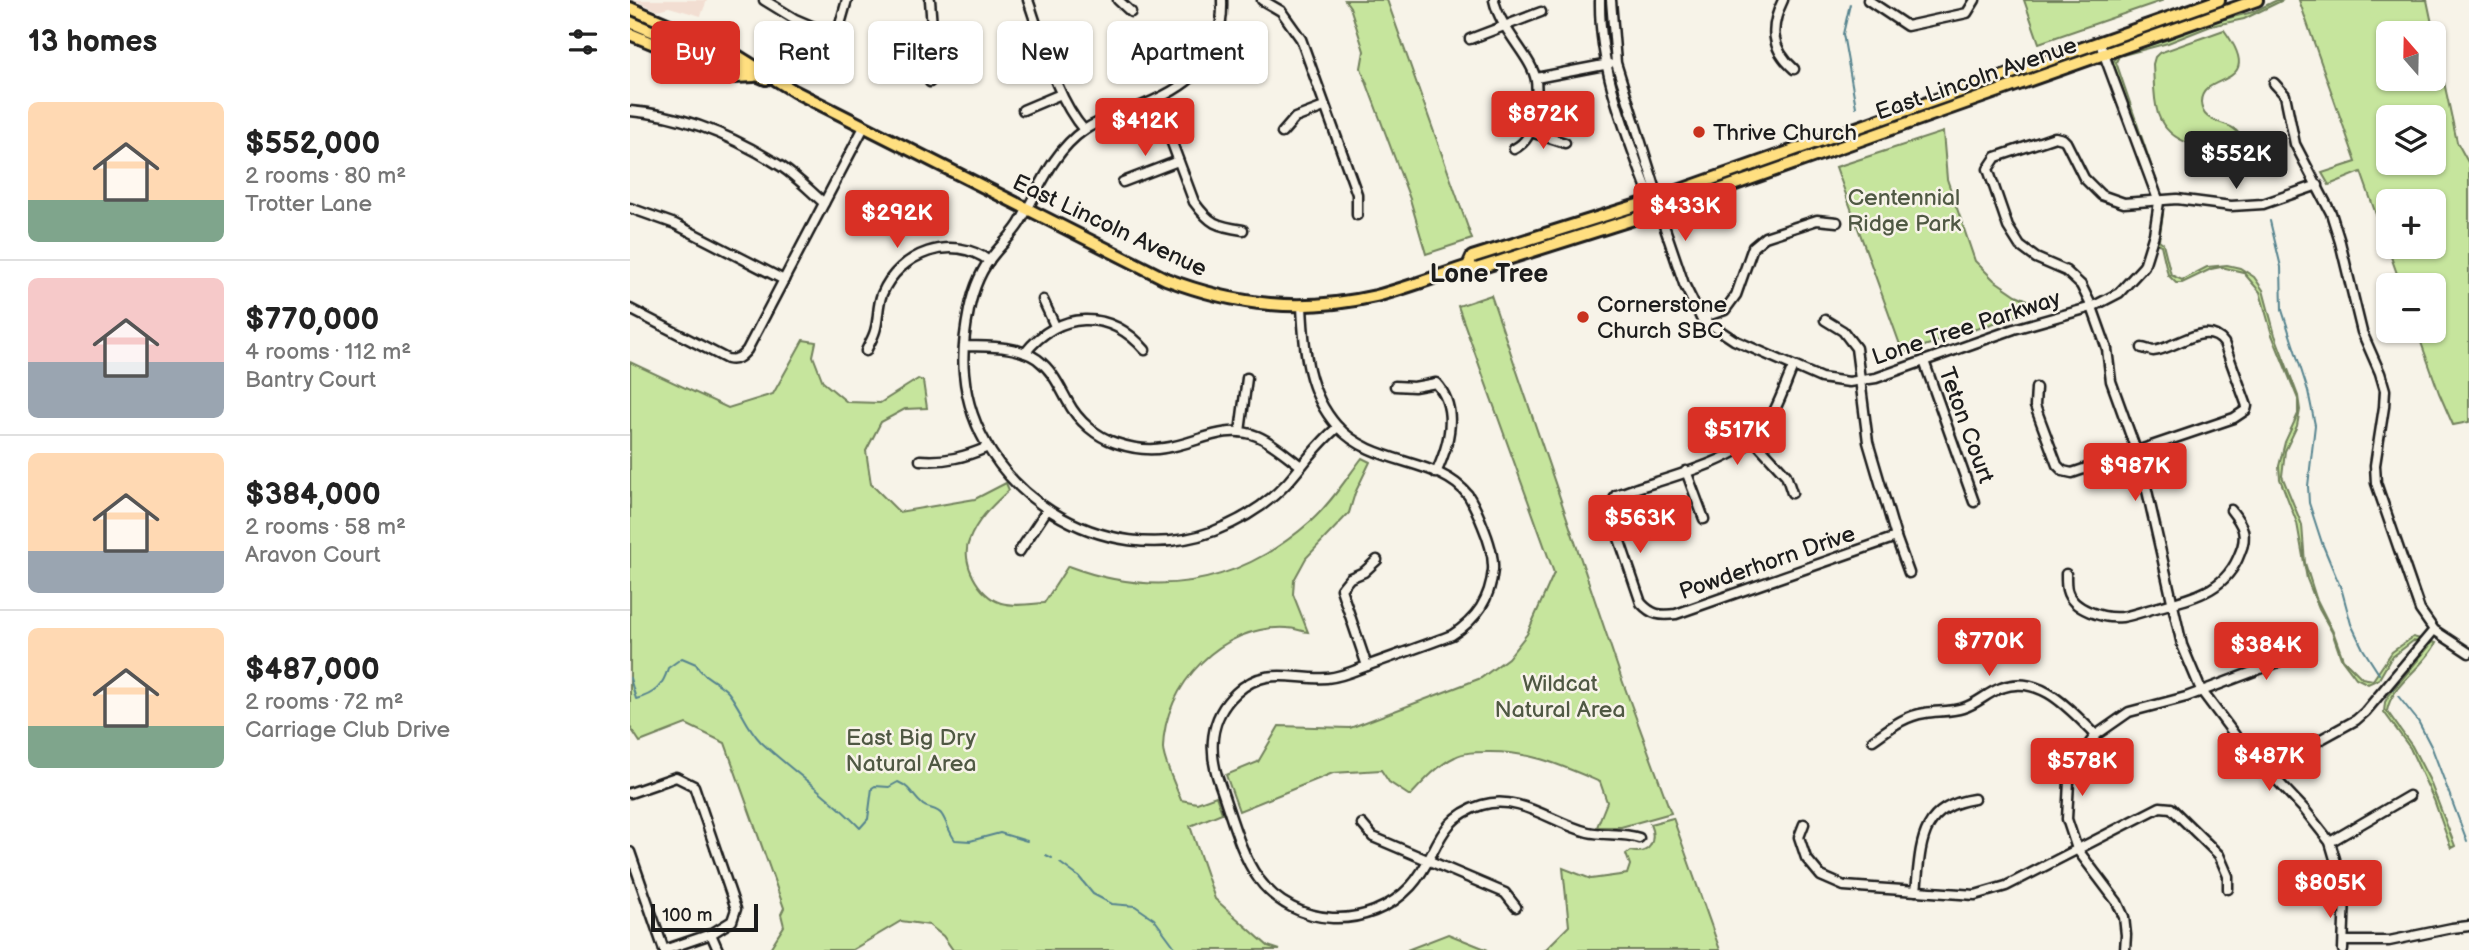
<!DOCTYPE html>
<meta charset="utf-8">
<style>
:root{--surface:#fff;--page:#f6f6f6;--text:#222;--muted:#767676;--line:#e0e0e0;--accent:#d93025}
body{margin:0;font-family:"Balsamiq Sans",sans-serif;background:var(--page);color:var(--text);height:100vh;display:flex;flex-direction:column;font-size:26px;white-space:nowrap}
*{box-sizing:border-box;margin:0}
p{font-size:23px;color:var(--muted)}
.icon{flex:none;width:38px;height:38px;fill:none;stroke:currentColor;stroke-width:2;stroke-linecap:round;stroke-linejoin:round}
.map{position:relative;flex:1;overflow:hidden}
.sheet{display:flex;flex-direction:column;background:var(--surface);width:630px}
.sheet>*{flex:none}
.guide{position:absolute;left:21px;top:21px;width:665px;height:63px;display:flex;gap:14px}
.needle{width:46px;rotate:340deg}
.controls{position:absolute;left:1746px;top:21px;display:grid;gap:14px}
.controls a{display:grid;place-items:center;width:70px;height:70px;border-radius:10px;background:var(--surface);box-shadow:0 2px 5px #0004;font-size:35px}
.scale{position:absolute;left:21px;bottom:18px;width:107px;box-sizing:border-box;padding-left:7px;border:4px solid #1c1c1c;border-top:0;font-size:19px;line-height:24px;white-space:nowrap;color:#1c1c1c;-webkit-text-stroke:5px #f7f3e8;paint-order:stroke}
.price{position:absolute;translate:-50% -60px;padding:0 16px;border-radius:7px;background:var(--accent);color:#fff;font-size:23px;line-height:46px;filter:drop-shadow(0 2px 4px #0008)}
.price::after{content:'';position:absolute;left:50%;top:42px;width:21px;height:16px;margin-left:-10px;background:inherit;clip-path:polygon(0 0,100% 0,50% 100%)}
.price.active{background:#222;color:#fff}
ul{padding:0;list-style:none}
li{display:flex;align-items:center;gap:21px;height:175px;padding:0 28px}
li+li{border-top:2px solid var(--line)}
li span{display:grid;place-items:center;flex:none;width:196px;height:140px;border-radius:10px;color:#555}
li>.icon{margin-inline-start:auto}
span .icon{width:84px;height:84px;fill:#fffc;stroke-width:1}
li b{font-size:30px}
h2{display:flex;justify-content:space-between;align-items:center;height:84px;padding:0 28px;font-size:30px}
.tag{padding:0 24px;border-radius:10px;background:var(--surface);box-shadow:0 2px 5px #0004;font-size:24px;line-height:63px}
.tag.active{background:var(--accent);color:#fff}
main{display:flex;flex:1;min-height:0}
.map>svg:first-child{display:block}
.built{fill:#f2ded2}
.green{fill:#c6e59d;stroke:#71805c;stroke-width:2;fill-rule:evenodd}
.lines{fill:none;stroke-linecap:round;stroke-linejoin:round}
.stream{stroke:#55838e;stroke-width:2}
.minor-casing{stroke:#1c1c1c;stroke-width:13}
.major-casing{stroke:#1c1c1c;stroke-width:16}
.minor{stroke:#f7f3e8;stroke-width:8}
.major{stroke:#ffdf80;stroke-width:10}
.poi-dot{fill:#c8321e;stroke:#f7f3e8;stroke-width:2.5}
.labels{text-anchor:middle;stroke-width:5;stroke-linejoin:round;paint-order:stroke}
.street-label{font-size:23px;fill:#1c1c1c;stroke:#f7f3e8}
.poi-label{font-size:23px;fill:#1c1c1c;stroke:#f7f3e8;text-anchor:start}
.park-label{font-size:23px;fill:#4f5843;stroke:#f7f3e8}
.quarter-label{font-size:26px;font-weight:bold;fill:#1c1c1c;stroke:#f7f3e8}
</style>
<main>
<section class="sheet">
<h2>13 homes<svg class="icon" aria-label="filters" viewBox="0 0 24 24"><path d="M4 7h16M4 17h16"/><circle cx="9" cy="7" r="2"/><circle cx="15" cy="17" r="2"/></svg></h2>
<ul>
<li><span style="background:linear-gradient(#ffd9b3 70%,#7fa58c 0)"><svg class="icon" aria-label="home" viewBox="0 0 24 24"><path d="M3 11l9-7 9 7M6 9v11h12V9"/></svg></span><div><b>$552,000</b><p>2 rooms · 80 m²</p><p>Trotter Lane</p></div></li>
<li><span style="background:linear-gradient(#f6c9c9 60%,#9aa5b1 0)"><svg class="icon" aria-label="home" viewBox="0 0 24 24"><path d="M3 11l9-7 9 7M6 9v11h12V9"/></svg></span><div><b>$770,000</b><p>4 rooms · 112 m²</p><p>Bantry Court</p></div></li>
<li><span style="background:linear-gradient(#ffd9b3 70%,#9aa5b1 0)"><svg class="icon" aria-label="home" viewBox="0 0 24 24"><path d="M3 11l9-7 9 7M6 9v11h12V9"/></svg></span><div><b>$384,000</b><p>2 rooms · 58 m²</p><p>Aravon Court</p></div></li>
<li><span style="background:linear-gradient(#ffd9b3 70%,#7fa58c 0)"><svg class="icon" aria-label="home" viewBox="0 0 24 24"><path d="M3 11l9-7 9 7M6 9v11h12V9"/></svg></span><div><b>$487,000</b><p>2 rooms · 72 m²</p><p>Carriage Club Drive</p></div></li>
</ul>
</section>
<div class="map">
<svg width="1839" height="950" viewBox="0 0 1839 950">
<rect width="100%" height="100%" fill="#f7f3e8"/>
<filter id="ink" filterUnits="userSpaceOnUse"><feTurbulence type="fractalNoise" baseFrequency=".0143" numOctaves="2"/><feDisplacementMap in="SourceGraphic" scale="14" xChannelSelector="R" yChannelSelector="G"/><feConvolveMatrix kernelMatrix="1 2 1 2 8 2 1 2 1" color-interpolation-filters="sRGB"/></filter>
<g filter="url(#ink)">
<polygon class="built" points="4,0 77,0 71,16 39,7 27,10"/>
<g class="green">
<polygon points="715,0 757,0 842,239 796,254 780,199 731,68 734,51 720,7"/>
<polygon points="1394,0 1534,0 1409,43"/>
<path d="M1647,0H1653L1614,19L1581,26L1538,43L1489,56L1486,62L1528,185L1533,214L1529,240L1533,243L1541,275L1552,280L1577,267L1597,265L1610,268L1624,277L1633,290L1645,335L1668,396L1670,410L1667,426L1655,451L1652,476L1672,525L1675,563L1686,598L1704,634L1713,659L1732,678L1743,680L1762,652L1783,637L1806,643C1794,668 1762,683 1757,711L1782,746L1799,779L1825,846L1821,848L1804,800L1780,748L1754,712L1755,702L1759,695L1801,644L1783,641L1761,658L1749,679L1738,684L1726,678L1711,658L1702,632L1689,609L1677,579L1667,523L1650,479L1649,466L1655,442L1668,414V399L1642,335L1630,292L1613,272L1591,267L1581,269L1552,283H1546L1538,275L1531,245L1526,243L1531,212L1527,189L1483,63L1487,53L1536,40L1578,23L1623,12Z"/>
<path d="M1669,0H1797L1804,33H1759V79H1804V36L1827,142L1839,164V422L1823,425L1809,393L1787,331H1804V285H1771L1731,172L1699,185L1692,173L1726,162ZM1759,117H1804V163H1759ZM1759,201H1804V247H1759Z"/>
<path d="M1594,30C1638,90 1571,71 1571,102C1572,128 1602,118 1610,136L1608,142C1580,154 1539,145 1528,114C1523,98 1524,80 1523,64L1525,57L1529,53Z"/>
<polygon points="1313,132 1317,179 1345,261 1364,280 1386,295 1407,304 1407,309 1273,353 1206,167"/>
<path d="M861,295L991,677L1041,813L991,827H967L977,802L970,782C930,765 900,751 856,752C846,752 834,752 825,757C808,765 793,782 780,796L759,782L751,770L703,773L609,811L596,775L628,762L649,726L720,728L851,678L878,658L897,634L924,573L828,306Z"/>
<path d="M173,340L186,342L183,356L193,382L217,402L250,403L288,379L293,381L297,408L275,409L251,422L236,451L241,484L269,512L345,499L376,483L379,490C363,505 347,519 339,541C330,561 349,597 371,603C385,607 400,604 414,603L438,566C529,600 609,585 681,521C701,503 716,479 732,458L740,462L725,493L719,513L676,558L664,580L663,594L678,632C671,631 664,628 657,628C592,624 534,685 533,748C533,761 546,786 551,800L567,803L586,796L592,813L560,826L585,899L638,946L650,950H323L313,936L299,925L271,921L222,950H139L154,926L151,914L154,908L95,743L56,724L10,742L0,727V362L98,408L143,394Z"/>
<path d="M1043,818L1090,950H915L939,926L933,868L961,879L997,874L1000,865L996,854L1000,851C1020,856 1027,841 1020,824Z"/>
<polygon points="818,934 858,950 777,950"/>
</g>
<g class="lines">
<g class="stream">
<polyline points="1220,4 1213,34 1226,107"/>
<polyline points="1640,221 1651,267 1652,310 1678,391 1685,425 1678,486 1679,503 1692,543 1712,591 1721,624 1733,649 1749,674"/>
<polyline points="1755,224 1759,229"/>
<path d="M0,678L6,699C25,694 33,686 38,668L52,658L66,664C72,677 88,681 98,692C111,708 116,727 131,742C163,772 200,796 230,828L238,819L242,788L245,786L259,787L268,782C282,788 282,796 293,805C298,809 308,808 312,815C317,823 319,832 325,840L340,841L370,833L397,841"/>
<polyline points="1762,689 1763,690"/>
<polyline points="1768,696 1788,721 1802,748 1837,841"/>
<polyline points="416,855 422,858"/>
<polyline points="430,863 449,877 463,894 482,904 505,906 524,919 547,950"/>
</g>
<g class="minor-casing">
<g id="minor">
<polyline points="134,0 165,19 200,34 209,28 217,0"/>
<polyline points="300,0 305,67 300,82"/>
<path d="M398,0C413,42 425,97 454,130"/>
<polyline points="488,0 501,12"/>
<path d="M592,0C594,63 557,89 503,109C487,115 469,120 454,130C421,153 409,191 389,224C382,235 373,243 365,253C352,268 343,290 339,310C335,330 332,353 334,373C344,491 474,572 584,531C612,520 638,504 658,482C675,463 688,443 708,427"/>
<polyline points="632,0 651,11 671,39 727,194 727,215"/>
<path d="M864,0C870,30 903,58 906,81C908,94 905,107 903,119C900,134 897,142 884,149"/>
<path d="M970,0C969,67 994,128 1017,189L1022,191L1025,199L1054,284L1071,318L1104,340L1191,378L1219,382L1246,378L1384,329L1462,307L1489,293L1514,266L1524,234L1529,202L1472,49"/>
<polyline points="981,0 986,63 1025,187 1022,191"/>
<path d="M1153,0C1140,27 1140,48 1164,69"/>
<polyline points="1238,0 1277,26 1337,13 1345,0"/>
<polyline points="840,39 911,12"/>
<polyline points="906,78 979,64"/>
<polyline points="1644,83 1655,95 1665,144 1701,213 1710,242 1732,332 1750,373 1755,390 1754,407 1745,465 1746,483 1790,610 1804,630 1839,653"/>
<path d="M526,100L564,202C580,224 586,226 613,230"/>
<polyline points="393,110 431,94"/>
<path d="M0,111C54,115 107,138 152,167C167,177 180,191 194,203"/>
<polyline points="901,132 935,143"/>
<polyline points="652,133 665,118 694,107"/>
<polyline points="493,182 548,161"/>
<polyline points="1688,185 1633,204 1601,206 1547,199 1494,203 1471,195 1454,178 1436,142 1433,139 1425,137 1366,157 1358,169 1378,227 1390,246 1406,258 1436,271 1451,285 1462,307 1477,349 1481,381 1511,464 1552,645 1571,690 1607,738 1674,809 1700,842 1715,893 1713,950"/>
<polyline points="0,208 45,224 154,280"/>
<polyline points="413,300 425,326"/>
<path d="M672,306C674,350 677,392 707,426C744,467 809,457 838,495C844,504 848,514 852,524C858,538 864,554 863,570C860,599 847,619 822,635C796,645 769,654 742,664C728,669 713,677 697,678C663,680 636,665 606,693C579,718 578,752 590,785C600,813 611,855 628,878C665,929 739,931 781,886C809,856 804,819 852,805C890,794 922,823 958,832C975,836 992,832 1009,838"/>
<path d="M0,309L97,359C107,361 111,357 117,350L234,127"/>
<polyline points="1071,318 1095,310 1106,295 1123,247 1135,237 1187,220 1207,222"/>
<polyline points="1195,320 1213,331 1226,348 1238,442 1266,537 1279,573"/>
<path d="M335,346C358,347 387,345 407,359C423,371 429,386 438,402C448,421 467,437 486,443C501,448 518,451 534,448C567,444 593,423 627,436C644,443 657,456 671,466"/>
<path d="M236,351C239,344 243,338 245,331C249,319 247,306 252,294C269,253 322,233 359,261"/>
<path d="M395,353C429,311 479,308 515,350"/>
<polyline points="1294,361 1344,502"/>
<path d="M1163,367C1153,390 1146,414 1129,434C1102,464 1024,481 986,495L982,504V518L1011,603C1022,615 1030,616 1046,614L1266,537"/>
<path d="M765,386L784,387L806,383C829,408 819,445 806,473"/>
<path d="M1406,388L1405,406L1427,465L1433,471L1442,473L1604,418L1616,410L1617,406L1594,343C1577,319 1545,349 1523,351C1522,351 1514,348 1512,348"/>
<polyline points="610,432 617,378"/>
<polyline points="1123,439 1156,475 1162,493"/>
<path d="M290,460C316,462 335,457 358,447"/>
<polyline points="1056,471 1074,519"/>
<polyline points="389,552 417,510"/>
<path d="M1436,574C1436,579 1436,586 1437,590C1442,610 1474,619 1492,617C1504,615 1517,610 1529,607C1565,597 1596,591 1610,553C1618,535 1613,525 1601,510"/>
<polyline points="737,666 711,589 720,578 734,572 747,560"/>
<path d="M1243,740C1260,728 1274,716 1295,713C1307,711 1321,712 1333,708C1347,704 1357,693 1371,688C1411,673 1441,711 1466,735"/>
<polyline points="1643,777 1675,748 1726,720 1735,712 1804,630"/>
<polyline points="0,793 46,777 64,786 106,909 102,921 81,934 34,950"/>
<polyline points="732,824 743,837 875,893 886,907"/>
<polyline points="1174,824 1169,837 1176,858 1191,876 1214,886 1345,895 1376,886 1530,807 1541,808 1589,855 1598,876 1598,889"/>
<polyline points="1700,842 1779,796"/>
<polyline points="0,852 34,950"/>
<path d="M1286,891C1291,845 1289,807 1344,799"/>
<polyline points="81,934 88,950"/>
<polyline points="1714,941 1759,941 1822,928 1839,926"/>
<polyline points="1495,950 1496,935 1494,917 1487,902 1447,849 1437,819 1439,781 1451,755 1466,735 1499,712 1556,697 1646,663 1665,653 1678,640"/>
</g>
</g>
<g class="major-casing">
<g id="major">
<path d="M0,8L98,50L164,91L536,279C607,306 672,313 746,296C777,288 808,276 838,266L846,269L1029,211L1627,0"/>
<polyline points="0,22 136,79"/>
<polyline points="0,34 105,77 124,76"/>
<polyline points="838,266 842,257 1011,204 1589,0"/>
</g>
</g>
<use href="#minor" class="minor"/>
<use href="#major" class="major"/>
</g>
</g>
<g class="poi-dot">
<circle cx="1069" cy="132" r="7"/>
<circle cx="953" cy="317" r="7"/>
</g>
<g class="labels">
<g class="street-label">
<text transform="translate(1346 78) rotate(-19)" y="8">East Lincoln Avenue</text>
<text transform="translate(480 225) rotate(25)" y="8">East Lincoln Avenue</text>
<text transform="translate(1336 327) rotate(-18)" y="8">Lone Tree Parkway</text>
<text transform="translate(1337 425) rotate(70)" y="8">Teton Court</text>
<text transform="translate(1137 562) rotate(-19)" y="8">Powderhorn Drive</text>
</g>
<g class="poi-label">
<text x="1083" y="140">Thrive Church</text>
<text x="967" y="312">Cornerstone<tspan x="967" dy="26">Church SBC</tspan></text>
</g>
<g class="park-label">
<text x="1274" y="205">Centennial<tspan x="1274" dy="26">Ridge Park</tspan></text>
<text x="930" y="691">Wildcat<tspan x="930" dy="26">Natural Area</tspan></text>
<text x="281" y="745">East Big Dry<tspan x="281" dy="26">Natural Area</tspan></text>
</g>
<g class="quarter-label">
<text x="859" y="282">Lone Tree</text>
</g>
</g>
</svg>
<div class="controls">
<a><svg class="needle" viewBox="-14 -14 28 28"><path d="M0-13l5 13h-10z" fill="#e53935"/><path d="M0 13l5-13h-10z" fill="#767676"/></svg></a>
<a><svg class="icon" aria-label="layers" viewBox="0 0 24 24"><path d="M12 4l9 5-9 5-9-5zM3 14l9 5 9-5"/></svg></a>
<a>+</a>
<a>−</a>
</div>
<div class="scale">100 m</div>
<b class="price" style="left:913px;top:151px">$872K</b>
<b class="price" style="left:515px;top:158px">$412K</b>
<b class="price active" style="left:1606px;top:191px">$552K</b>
<b class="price" style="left:1055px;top:243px">$433K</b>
<b class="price" style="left:267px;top:250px">$292K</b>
<b class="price" style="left:1107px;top:467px">$517K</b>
<b class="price" style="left:1505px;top:503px">$987K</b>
<b class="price" style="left:1010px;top:555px">$563K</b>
<b class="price" style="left:1359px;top:678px">$770K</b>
<b class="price" style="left:1636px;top:682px">$384K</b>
<b class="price" style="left:1639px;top:793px">$487K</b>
<b class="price" style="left:1452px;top:798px">$578K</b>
<b class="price" style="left:1700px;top:920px">$805K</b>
<div class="guide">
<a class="tag active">Buy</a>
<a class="tag">Rent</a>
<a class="tag">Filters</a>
<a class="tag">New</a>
<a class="tag">Apartment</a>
</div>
</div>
</main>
